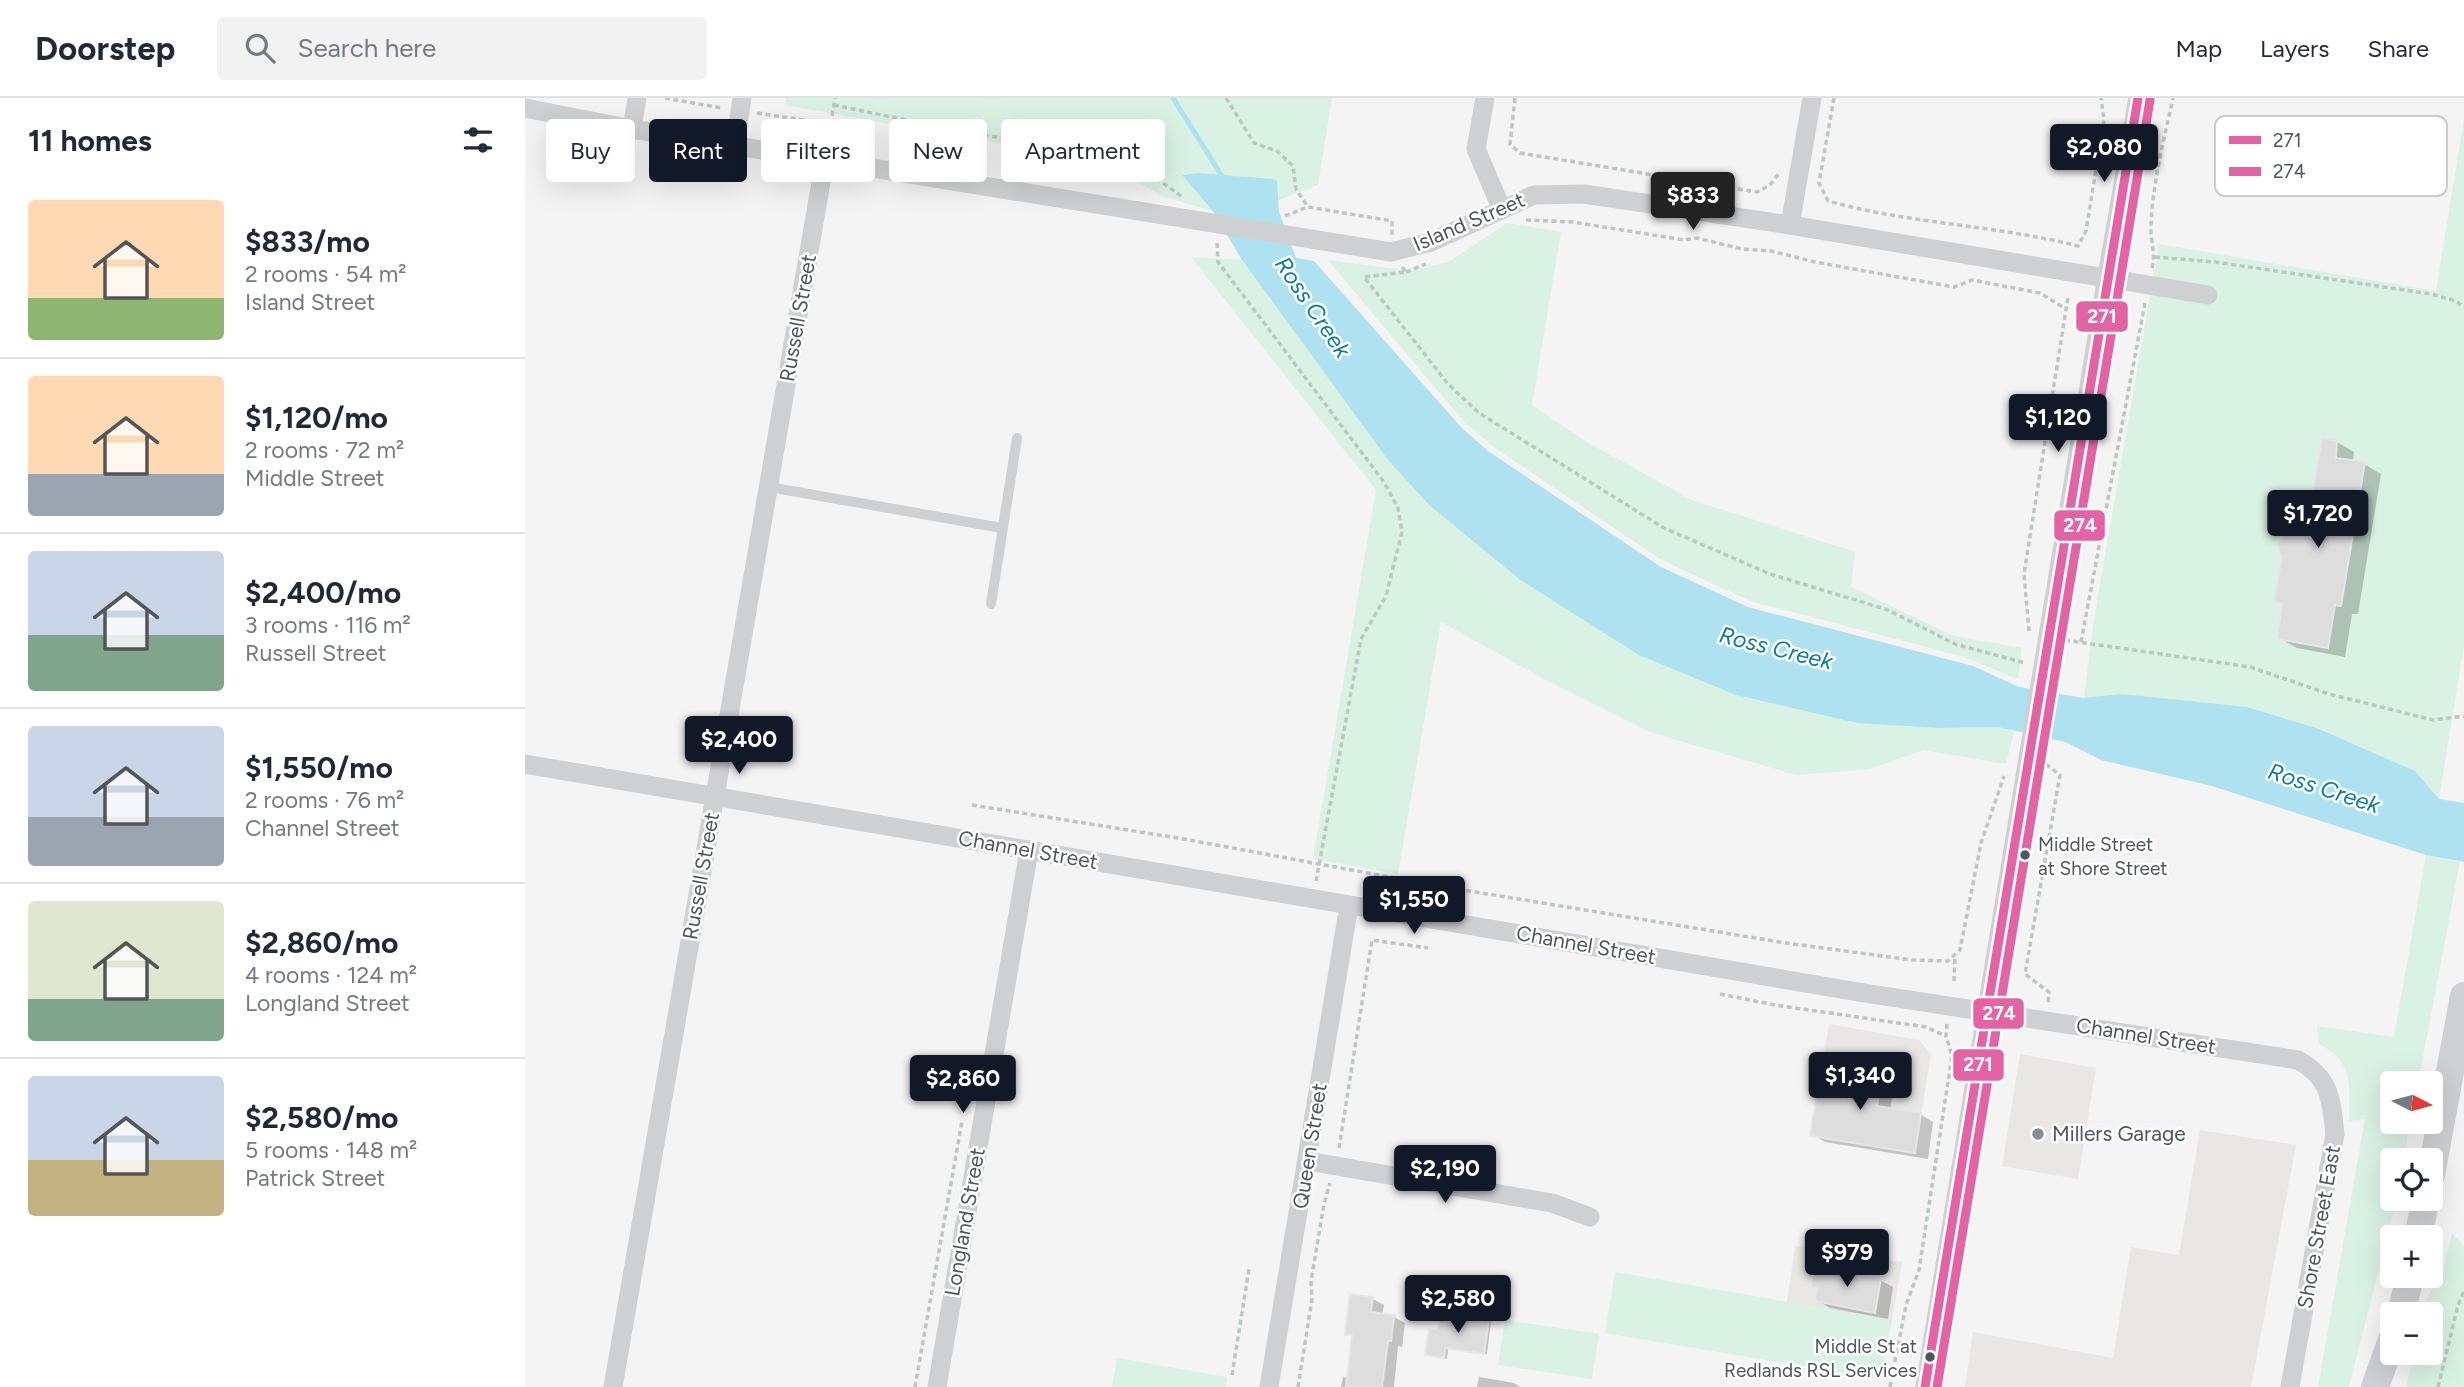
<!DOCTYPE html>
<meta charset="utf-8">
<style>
:root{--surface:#fff;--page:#f2f2f3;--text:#1f2937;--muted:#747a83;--line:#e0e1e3;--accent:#111827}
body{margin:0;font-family:Figtree,sans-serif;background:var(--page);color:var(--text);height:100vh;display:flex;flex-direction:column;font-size:26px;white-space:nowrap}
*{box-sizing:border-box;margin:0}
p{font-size:23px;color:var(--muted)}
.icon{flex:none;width:38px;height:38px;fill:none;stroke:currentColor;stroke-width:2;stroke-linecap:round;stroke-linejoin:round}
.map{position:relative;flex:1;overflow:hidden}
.drawer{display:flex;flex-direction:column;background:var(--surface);width:525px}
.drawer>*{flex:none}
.banner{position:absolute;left:21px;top:21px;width:665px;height:63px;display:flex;gap:14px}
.needle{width:46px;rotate:96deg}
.fabs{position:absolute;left:1855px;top:973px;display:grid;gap:14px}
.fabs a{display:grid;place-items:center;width:63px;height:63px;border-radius:7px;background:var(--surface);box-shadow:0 7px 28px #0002;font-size:35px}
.price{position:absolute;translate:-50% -60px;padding:0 16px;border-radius:7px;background:var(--accent);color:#fff;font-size:23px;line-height:46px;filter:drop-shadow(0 2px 4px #0008)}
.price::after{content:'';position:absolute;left:50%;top:42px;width:21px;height:16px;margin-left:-10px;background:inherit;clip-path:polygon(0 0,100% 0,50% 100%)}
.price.selected{background:#222;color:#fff}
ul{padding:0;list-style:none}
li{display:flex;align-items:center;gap:21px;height:175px;padding:0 28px}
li+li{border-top:2px solid var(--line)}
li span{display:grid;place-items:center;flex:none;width:196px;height:140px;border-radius:7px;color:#555}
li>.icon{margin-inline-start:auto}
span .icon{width:84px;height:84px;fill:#fffc;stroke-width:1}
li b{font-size:30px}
h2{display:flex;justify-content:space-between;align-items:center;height:84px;padding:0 28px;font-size:30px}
.pill{padding:0 24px;border-radius:7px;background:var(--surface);box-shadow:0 7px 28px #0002;font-size:24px;line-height:63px}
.pill.selected{background:var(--accent);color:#fff}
header{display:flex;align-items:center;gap:42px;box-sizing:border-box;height:98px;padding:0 35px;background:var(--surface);border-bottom:2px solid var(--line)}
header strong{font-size:33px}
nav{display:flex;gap:38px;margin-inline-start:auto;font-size:24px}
.search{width:490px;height:63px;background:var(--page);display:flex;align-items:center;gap:18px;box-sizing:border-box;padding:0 24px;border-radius:7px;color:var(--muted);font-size:26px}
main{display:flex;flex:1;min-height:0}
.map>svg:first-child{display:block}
.commercial{fill:#e8e7e3}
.green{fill:#d9f2e3}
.water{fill:#aee2f0}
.shadow{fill:#0003}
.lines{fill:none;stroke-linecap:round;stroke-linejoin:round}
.stream{stroke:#aee2f0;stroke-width:5}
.building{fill:#ddddde;stroke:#e5e6e7;stroke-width:2}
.path{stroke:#bcc7c4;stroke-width:3.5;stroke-dasharray:5 3.5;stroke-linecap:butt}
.lane{stroke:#ced0d2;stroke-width:10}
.street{stroke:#ced0d2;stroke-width:19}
.secondary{stroke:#ced0d4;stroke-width:28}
.bus-1-casing{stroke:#fff;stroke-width:14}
.bus-2-casing{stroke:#fff;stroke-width:14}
.bus-1{stroke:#e463a4;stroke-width:9}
.bus-2{stroke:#e463a4;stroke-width:9}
.bus-dot{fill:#4a5661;stroke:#fff;stroke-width:2.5}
.poi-dot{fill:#868d94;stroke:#fff;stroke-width:2.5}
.labels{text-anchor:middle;stroke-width:5;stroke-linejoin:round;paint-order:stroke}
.bus-label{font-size:19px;fill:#4a5661;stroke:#fff;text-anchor:start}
.street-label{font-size:21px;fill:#4a5661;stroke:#fff}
.poi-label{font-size:21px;fill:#4a5661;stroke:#fff;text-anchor:start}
.water-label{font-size:23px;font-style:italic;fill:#0c7c9b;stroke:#fff}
.key{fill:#fff;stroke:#c9ccd0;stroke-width:2}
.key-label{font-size:19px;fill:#4a5661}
.line-badge{stroke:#fff;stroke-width:2.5}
.badge-label{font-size:19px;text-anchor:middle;font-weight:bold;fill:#fff}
</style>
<header>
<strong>Doorstep</strong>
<div class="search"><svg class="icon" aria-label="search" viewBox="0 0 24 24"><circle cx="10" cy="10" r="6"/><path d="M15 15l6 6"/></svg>Search here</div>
<nav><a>Map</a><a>Layers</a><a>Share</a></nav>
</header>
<main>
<section class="drawer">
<h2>11 homes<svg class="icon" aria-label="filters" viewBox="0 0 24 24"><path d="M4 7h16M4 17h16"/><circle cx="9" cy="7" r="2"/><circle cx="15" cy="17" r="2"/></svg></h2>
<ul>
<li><span style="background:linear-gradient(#ffd9b3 70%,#8fb573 0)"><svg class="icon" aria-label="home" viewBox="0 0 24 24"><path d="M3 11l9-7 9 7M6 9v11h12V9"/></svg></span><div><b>$833/mo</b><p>2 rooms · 54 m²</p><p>Island Street</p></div></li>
<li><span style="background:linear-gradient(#ffd9b3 70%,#9aa5b1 0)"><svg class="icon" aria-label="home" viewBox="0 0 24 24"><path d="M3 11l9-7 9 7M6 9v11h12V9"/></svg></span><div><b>$1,120/mo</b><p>2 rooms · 72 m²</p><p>Middle Street</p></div></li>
<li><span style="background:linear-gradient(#c9d6e8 60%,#7fa58c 0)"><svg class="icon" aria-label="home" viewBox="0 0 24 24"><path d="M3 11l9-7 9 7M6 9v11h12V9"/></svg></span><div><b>$2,400/mo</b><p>3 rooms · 116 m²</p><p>Russell Street</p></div></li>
<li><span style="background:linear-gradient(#c9d6e8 65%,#9aa5b1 0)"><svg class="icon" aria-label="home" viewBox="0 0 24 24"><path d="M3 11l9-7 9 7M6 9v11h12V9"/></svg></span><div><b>$1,550/mo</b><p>2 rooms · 76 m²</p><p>Channel Street</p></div></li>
<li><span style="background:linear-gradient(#dfe7d0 70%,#7fa58c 0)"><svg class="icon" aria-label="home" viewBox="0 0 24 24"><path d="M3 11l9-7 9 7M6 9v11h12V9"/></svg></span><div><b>$2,860/mo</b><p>4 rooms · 124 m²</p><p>Longland Street</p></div></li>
<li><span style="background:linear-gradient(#c9d6e8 60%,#c2b280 0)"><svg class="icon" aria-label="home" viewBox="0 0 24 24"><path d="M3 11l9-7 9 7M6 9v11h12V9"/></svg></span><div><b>$2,580/mo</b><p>5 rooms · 148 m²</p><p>Patrick Street</p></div></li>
</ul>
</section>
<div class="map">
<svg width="1939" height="1289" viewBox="0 0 1939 1289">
<rect width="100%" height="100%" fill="#f4f4f4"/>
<g class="commercial">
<polygon points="1304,926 1394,942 1406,956 1390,1055 1285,1038"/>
<polygon points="1495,956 1571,970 1553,1081 1477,1068"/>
<polygon points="1675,1032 1771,1047 1726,1289 1440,1289 1448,1234 1588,1260 1606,1149 1654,1157"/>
<polygon points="1270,1148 1377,1164 1367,1222 1262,1204"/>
</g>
<g class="green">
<polygon points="261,0 807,0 793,87 752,103 752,84 673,75 658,77 688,113 637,98 577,64 260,7"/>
<polygon points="1939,21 1939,547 1914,701 1890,673 1793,630 1722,609 1559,600 1569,521 1634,146 1911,193"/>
<polygon points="982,125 1036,134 1007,307 1060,343 1167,402 1330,454 1326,489 1429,538 1497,550 1493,581 1436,558 1225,503 1135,461 970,350 939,324 803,162 887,173 925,163"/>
<polygon points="666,159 717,162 863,362 904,407 991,479 1211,597 1332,625 1411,630 1473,629 1489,633 1481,666 1398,652 1345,671 1271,677 1125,634 1019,581 916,524 873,776 788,761 851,392"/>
<path d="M1901,757L1935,764L1893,985H1867V1024H1886L1878,1062H1867V1101H1871L1869,1112L1824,1289H1793L1840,1021L1824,1023C1823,987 1831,965 1794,946L1792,928L1869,939Z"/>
<polygon points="1927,1135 1939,1149 1939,1289 1881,1289 1889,1255 1906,1255 1906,1216 1898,1216 1902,1199 1918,1175"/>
<polygon points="1090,1174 1367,1222 1356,1281 1080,1235"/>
<polygon points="980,1222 1074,1236 1067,1281 973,1267"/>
<polygon points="592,1260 702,1279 701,1289 587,1289"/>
</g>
<polygon class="water" points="673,75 747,81 752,83 754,114 771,160 789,163 936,329 963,353 1136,469 1223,509 1448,568 1494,589 1559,600 1596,596 1722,609 1792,630 1890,673 1914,701 1939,705 1939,764 1901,757 1687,688 1576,662 1540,644 1473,629 1412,630 1332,625 1211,597 1114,557 994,481 904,407 863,362 717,162 688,113 657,77"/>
<g class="shadow">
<polygon points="1812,344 1829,354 1828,364 1839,366 1856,376 1833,516 1827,516 1820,559 1772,550 1754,540 1758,508 1751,503 1760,442 1788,406"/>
<polygon points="1340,970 1352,978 1351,986 1368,994 1365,1012 1395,1016 1408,1024 1403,1061 1300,1044 1287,1037"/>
<polygon points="1355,1182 1368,1189 1363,1221 1305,1210 1292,1202 1294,1191 1288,1188"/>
<polygon points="848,1201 859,1207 857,1217 869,1219 880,1225 877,1249 873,1248 869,1289 816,1289 818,1279 824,1280 829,1240 822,1236"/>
<polygon points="963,1222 966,1224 962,1256 923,1251 922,1261 902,1256 915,1234"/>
<polygon points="954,1279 989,1285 995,1289 952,1289"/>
</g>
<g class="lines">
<polyline class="stream" points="648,0 700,83"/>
</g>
<g class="building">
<polygon points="1797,340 1812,343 1811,360 1840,364 1816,508 1810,507 1803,550 1752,541 1757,506 1749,504 1757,458 1751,446 1758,441 1760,424 1764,413 1778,403 1786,404"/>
<polygon points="1298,962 1340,969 1338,983 1356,985 1352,1008 1396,1015 1390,1055 1285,1038"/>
<polygon points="1295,1169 1356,1180 1350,1215 1290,1203 1292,1190 1286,1189 1288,1175 1294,1176"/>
<polygon points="825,1196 848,1199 846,1214 869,1217 866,1243 863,1243 857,1289 821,1289 827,1237 820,1237"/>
<polygon points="916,1214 964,1220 959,1256 920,1250 919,1260 900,1257 904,1231 913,1232"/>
</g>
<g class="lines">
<g class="path">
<polyline points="140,0 197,10"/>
<polyline points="701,0 729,45 752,53 768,68 771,91 783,109 867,123 867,137"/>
<polyline points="990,0 985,46 995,55 1232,94 1245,87 1255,74"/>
<path d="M1309,0L1294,85L1303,103C1385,126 1471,127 1553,148L1561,133L1579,22L1576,0"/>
<path d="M309,7C352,16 396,25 440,34C514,47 599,50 658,100"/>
<polyline points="232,15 306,26"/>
<polyline points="303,43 310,0"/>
<polyline points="760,118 782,109"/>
<polyline points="1001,122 1048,124 1159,142 1172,140 1217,151 1246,153 1290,164 1429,189 1447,182 1515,195 1541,211"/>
<polyline points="692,145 693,164 859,384 873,410 877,434 861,498 836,541 791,783"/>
<polyline points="1630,159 1690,164 1906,196 1931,203 1939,209"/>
<polyline points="877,169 881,174 839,179 923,286 954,315 1139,430 1245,476 1363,512 1430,546 1500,565"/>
<path d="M1627,170C1631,155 1625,142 1626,126C1628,84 1639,41 1648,0"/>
<polyline points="881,174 901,166"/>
<polyline points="1504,533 1499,476 1543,199"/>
<polyline points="1540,542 1725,569 1804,596 1908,622 1939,618"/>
<polyline points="1556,544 1620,205"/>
<polyline points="1521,666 1535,677 1500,876 1524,894 1523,906"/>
<polyline points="447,707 659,741 902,786 1261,845 1387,862 1423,863 1435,852 1456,745 1479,678"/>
<polyline points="1429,883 1430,858"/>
<polyline points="1195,896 1250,907 1401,929 1421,938"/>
<polyline points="814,1050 847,842 903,850"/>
<polyline points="707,1277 724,1171"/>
<polyline points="390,1289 437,1023"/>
<polyline points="773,1289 787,1201 786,1183 799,1106 805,1085"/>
<polyline points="1365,1289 1381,1207 1394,1172 1427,958 1421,938 1422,924"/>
<polyline points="1913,1289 1933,1207 1939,1193"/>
</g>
<g class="lane">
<polyline points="244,389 477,430"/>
<polyline points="466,506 492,340"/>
</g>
<g class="street">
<polyline points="960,0 951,51 977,112"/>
<polyline points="0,10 107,31 866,154 906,144 1009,97 1059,96 1265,127 1683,197"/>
<polyline points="107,31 112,0"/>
<polyline points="210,47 217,0"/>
<polyline points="1265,127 1287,0"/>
<path d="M0,666L1333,894L1773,962C1806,980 1806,1002 1810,1036L1765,1289"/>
<polyline points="782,1063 1027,1105 1065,1119"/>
<polyline points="88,1289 300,61"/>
<polyline points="412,1289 504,752"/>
<polyline points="744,1289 824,807"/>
<polyline points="1400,1289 1582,178 1613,0"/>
</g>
<g class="secondary">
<polyline points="1906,1077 1939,898"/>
<polyline points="1893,1139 1901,1101"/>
<polyline points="1876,1216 1885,1178"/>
<polyline points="1850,1289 1867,1242"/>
</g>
<g class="bus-1-casing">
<polyline id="bus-1" points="1400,1289 1613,0"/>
</g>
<g class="bus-2-casing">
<polyline id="bus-2" points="1412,1289 1625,2"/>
</g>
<use href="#bus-1" class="bus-1"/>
<use href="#bus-2" class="bus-2"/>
</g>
<g class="bus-dot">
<circle cx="1500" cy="757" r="6"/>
<circle cx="1405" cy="1259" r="6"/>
</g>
<circle class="poi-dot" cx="1513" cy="1036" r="7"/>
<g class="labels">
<g class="bus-label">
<text x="1513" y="753">Middle Street<tspan x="1513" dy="24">at Shore Street</tspan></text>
<text x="1392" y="1255" text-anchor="end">Middle St at<tspan x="1392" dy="24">Redlands RSL Services</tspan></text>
</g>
<g class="street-label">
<text transform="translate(944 124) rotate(-23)" y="7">Island Street</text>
<text transform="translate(273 220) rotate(-80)" y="7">Russell Street</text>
<text transform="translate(503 752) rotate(10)" y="7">Channel Street</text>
<text transform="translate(176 778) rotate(-80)" y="7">Russell Street</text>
<text transform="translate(1061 847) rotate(10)" y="7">Channel Street</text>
<text transform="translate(1621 938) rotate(9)" y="7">Channel Street</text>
<text transform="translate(785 1048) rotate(-81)" y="7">Queen Street</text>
<text transform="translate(440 1124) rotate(-80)" y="7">Longland Street</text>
<text transform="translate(1794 1129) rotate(-80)" y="7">Shore Street East</text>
</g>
<g class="poi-label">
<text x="1527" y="1043">Millers Garage</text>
</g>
<g class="water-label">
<text transform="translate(788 209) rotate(56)" y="8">Ross Creek</text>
<text transform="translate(1251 550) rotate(14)" y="8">Ross Creek</text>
<text transform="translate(1799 690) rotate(18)" y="8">Ross Creek</text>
</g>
</g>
<rect x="1690" y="18" width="232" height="80" rx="10" class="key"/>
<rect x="1704" y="38" width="32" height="8" fill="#e463a4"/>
<rect x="1704" y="69" width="32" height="9" fill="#e463a4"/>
<g class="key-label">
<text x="1748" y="49">271</text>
<text x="1748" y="80">274</text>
</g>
<g class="line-badge">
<rect x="1550" y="202" width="54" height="33" rx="7" fill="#e463a4"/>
<rect x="1528" y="411" width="53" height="33" rx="7" fill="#e463a4"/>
<rect x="1447" y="899" width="53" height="33" rx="7" fill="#e463a4"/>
<rect x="1427" y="950" width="53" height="34" rx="7" fill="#e463a4"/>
</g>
<g class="badge-label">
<text x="1577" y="225">271</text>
<text x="1555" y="434">274</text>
<text x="1474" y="922">274</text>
<text x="1453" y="973">271</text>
</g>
</svg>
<div class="fabs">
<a><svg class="needle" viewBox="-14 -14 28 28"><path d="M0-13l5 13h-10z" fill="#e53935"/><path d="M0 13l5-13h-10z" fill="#747a83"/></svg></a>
<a><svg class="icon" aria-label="locate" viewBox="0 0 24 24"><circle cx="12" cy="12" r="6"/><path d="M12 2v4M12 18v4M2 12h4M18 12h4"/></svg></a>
<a>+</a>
<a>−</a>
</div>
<b class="price" style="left:1579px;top:86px">$2,080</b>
<b class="price selected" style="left:1168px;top:134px">$833</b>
<b class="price" style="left:1533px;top:356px">$1,120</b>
<b class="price" style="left:1793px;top:452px">$1,720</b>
<b class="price" style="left:214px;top:678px">$2,400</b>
<b class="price" style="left:889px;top:838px">$1,550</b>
<b class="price" style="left:1335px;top:1014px">$1,340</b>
<b class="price" style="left:438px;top:1017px">$2,860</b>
<b class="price" style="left:920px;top:1107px">$2,190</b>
<b class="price" style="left:1322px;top:1191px">$979</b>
<b class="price" style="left:933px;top:1237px">$2,580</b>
<div class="banner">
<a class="pill">Buy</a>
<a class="pill selected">Rent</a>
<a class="pill">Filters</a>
<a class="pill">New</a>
<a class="pill">Apartment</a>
</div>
</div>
</main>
